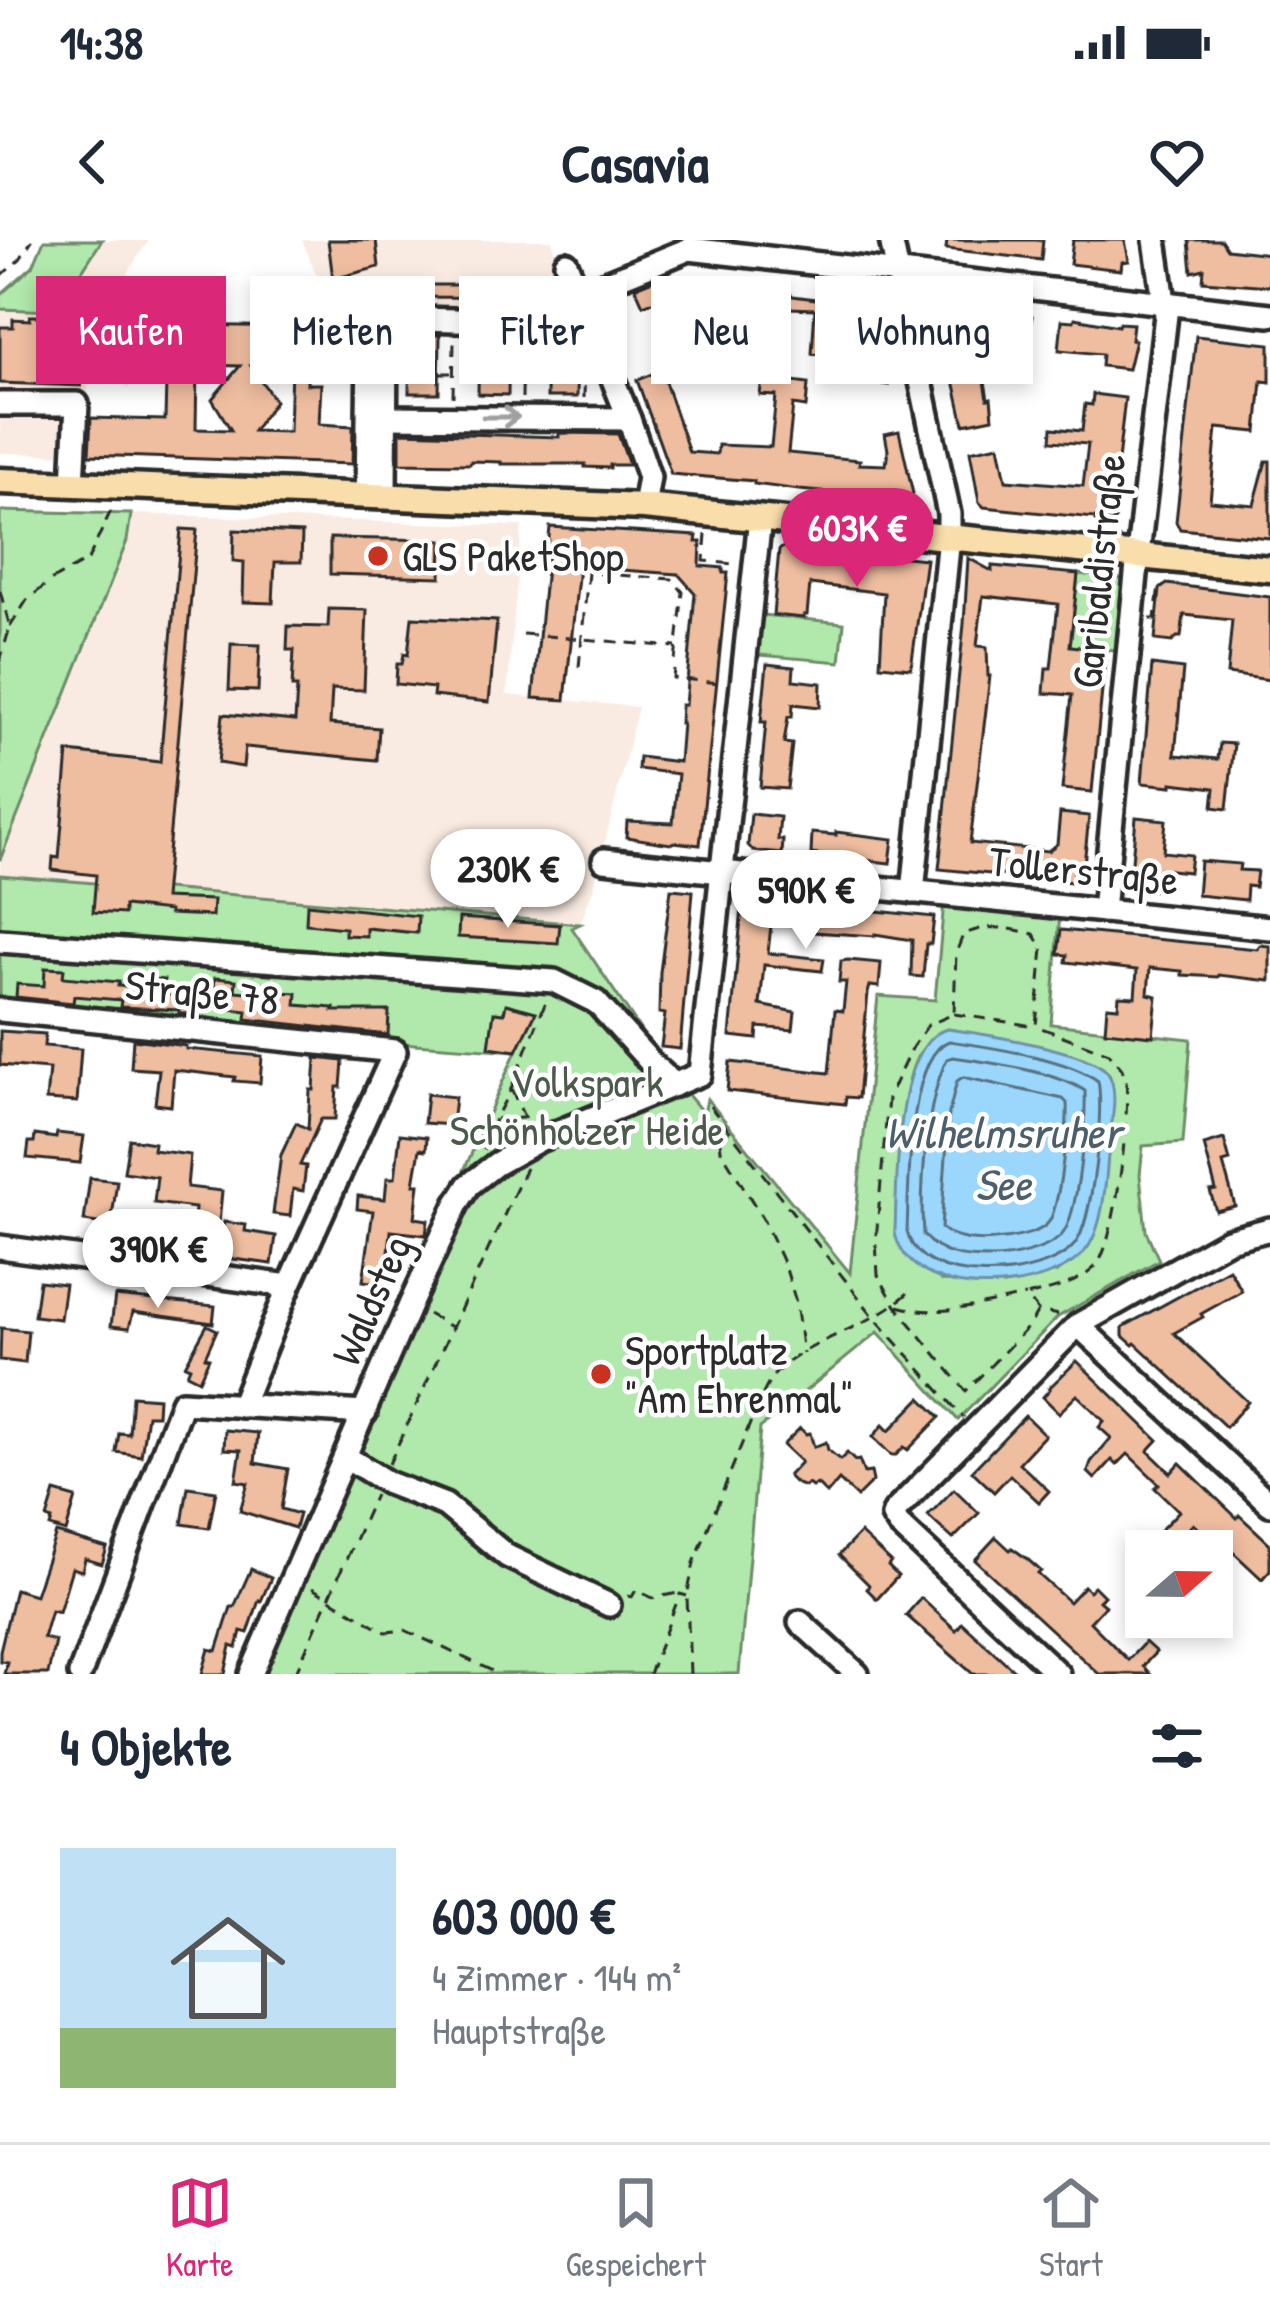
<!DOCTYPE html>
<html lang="de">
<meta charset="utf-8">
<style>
:root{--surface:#fff;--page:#f2f2f3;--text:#1f2937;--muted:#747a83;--line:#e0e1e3;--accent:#db2777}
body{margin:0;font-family:"Patrick Hand",sans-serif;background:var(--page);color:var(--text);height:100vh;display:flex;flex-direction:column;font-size:45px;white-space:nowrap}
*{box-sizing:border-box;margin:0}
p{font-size:39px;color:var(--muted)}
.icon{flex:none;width:66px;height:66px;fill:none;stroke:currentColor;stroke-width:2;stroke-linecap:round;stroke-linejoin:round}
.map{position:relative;height:1434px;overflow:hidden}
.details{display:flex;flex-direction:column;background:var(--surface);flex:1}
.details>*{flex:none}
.guide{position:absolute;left:36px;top:36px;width:1200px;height:108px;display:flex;gap:24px}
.needle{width:78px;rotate:70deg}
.tools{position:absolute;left:1125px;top:1290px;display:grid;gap:24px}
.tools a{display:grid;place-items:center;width:108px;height:108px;border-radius:0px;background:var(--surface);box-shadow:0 6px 18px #0003;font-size:60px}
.price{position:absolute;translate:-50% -102px;padding:0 27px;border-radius:42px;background:#fff;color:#222;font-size:39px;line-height:78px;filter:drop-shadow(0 3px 6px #0008)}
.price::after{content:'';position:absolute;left:50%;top:72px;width:36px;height:27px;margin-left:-18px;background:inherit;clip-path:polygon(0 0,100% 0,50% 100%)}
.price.active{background:var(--accent);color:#fff}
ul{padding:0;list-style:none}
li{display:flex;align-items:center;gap:36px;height:300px;padding:0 60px}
li span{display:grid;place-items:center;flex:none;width:336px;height:240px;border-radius:0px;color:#555}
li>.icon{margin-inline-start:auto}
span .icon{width:144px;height:144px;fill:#fffc;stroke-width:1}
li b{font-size:51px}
h2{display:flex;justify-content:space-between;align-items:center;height:144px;padding:0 60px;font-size:51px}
.pill{padding:0 42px;border-radius:0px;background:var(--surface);box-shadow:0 6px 18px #0003;font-size:42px;line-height:108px}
.pill.active{background:var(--accent);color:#fff}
.status{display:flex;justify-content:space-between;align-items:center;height:84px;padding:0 60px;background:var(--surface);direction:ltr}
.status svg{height:33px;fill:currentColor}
header{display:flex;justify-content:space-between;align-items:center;height:156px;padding:0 60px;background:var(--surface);font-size:54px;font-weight:700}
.menu{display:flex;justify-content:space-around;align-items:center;height:168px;border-top:3px solid var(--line);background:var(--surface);font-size:33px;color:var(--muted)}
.menu a{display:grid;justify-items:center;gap:6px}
.menu .active{color:var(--accent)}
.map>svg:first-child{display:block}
.built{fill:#faebe2}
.green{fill:#b1e8ab;stroke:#6e8a6b;stroke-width:3;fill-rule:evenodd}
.water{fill:#9bd7fc;stroke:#6e92a8;stroke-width:3}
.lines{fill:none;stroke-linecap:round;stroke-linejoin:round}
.shore{stroke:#58707f;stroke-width:3}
.building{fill:#efbda0;stroke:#2b2b2b;stroke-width:3;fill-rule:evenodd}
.minor-casing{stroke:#2b2b2b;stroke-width:30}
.major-casing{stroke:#2b2b2b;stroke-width:33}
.path{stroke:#2b2b2b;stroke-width:3;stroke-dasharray:12 9;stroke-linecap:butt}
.minor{stroke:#fff;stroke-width:21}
.major{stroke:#f9deab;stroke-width:24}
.oneway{stroke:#a0a0a0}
.poi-dot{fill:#c8321e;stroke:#fff;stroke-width:4.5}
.labels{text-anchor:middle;stroke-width:9;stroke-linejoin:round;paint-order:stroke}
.poi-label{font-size:42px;fill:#2b2b2b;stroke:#fff;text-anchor:start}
.street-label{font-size:42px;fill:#2b2b2b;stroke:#fff}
.park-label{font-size:42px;fill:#4c5a4b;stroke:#fff}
.water-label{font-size:45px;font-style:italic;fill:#4d5f6a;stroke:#fff}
</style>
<div class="status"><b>14:38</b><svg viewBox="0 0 49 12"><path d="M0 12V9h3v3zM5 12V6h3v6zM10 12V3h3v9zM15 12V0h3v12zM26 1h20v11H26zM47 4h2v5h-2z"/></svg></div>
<header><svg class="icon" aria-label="back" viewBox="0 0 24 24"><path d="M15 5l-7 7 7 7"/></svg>Casavia<svg class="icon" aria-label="heart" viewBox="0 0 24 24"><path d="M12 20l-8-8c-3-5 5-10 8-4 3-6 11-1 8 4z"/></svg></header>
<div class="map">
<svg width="1270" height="1434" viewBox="0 0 1270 1434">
<rect width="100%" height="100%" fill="#fff"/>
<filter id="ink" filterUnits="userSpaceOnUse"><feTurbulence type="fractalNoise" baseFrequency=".00833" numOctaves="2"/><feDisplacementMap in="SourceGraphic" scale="24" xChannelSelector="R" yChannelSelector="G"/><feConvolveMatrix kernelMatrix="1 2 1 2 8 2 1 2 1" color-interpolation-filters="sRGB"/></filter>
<g filter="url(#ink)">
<g class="built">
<polygon points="102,0 149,0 103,71 168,72 127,150 127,122 89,122 86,215 0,213 0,69 56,71"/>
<polygon points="302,0 552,0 558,26 579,74 355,73 325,55"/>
<polygon points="131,274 522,286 507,455 638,467 594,647 580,684 0,635 0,620 127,301"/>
</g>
<g class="green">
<polygon points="44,0 102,0 56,71 0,69 0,55 33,26"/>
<polygon points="0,271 131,274 127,301 0,620"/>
<polygon points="1078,334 1122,339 1115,410 1070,406"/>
<polygon points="762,375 844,383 840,422 758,415"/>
<path d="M0,635L580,684L572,688L668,831L704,874L707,859L850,1033L878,756L935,760L944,662L1060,674L1051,784L1191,799L1183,903L1143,906L1140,935L1146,991L1159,1020L1058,1077L958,1180L878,1092L760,1188L739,1434H258L445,974L516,811L328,798L0,763ZM948,789L1011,800L1082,818L1103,828L1109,834L1112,844V875L1057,1032L1004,1045L942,1041L895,993C897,953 899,845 919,814C925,804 938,796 948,789Z"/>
</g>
<path class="water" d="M947,789C978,793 1089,810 1107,832C1120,848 1111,885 1109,904C1106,934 1105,988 1085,1011C1047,1056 910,1064 895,993C897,947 894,803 947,789Z"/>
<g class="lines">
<g class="shore">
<path d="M949,801C989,807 1067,818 1098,841C1104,869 1093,982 1075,1004C1045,1041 919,1050 907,991C909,951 907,816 949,801Z"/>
<path d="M953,817C988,822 1057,832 1085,851C1086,879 1079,977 1061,996C1045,1011 1012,1018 991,1018C964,1018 941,1016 923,995C920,948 926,861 947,819Z"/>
<path d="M963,837L1063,859L1067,863C1068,883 1060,969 1048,983C1038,995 1009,999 994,1000C977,1002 954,1000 941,988L949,873L957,841Z"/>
</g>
</g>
<g class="building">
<polygon points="328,0 376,0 379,27 333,39"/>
<polygon points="947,0 1043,0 1041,20 946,9"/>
<polygon points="1073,0 1125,0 1129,21 1122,22 1121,30 1070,24"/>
<polygon points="1189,0 1221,0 1227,9 1270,14 1270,46 1203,41 1204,29 1192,32"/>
<polygon points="668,34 668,36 717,42 714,69 668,67 668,64 651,62 643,65 635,47"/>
<polygon points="409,45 559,45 562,58 409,57"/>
<polygon points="743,45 787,50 793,56 816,59 817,53 870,57 888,145 859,141 848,87 826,85 821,115 812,114 815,69 789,68 788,77 740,73"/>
<polygon points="960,69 1032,76 1029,106 980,101 986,123 987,129 983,130 988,159 991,158 993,178 964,184 942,88"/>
<polygon points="30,76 42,76 42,88 82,90 81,146 0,143 0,87 13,87 13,79 30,80"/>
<polygon points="1075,78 1118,86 1119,83 1133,84 1131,100 1135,100 1128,129 1101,126 1102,114 1059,110 1062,80 1074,81"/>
<path d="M182,85L308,87L307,144H321L319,184L353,186L352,224L89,215L91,178L165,180L166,141H181ZM197,125L240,126L212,159L231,190L196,189ZM251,126L291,127L289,192L253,191L275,161Z"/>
<polygon points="410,94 440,95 439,153 409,153"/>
<polygon points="479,96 509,97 508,155 478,154"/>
<polygon points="1196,96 1270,104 1270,142 1262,141 1257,192 1217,188 1210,261 1254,265 1266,221 1270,221 1270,298 1180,289 1176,282"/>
<polygon points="548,98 578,99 577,157 547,157"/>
<polygon points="652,134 654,139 663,136 689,212 717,214 718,205 771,207 776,156 760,155 762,138 808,144 806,167 793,165 788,213 860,220 859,224 886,225 888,210 885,194 899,191 913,254 908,260 799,250 754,244 754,241 671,234 637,140"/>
<polygon points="1093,154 1125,158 1114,257 1117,257 1115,280 1111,283 1095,281 1095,278 984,267 979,262 970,211 999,205 1006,240 1083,246 1088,204 1051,201 1052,188 1082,191 1085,164 1092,165"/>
<polygon points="400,192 559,197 559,193 618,194 629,225 610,225 610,228 585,227 585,224 501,224 501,222 471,221 470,224 400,223"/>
<polygon points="550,287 697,296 696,302 701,302 700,326 723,328 723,333 728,333 700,605 674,602 671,604 626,597 627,581 673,583 678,534 638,529 639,517 679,522 682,483 680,483 681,465 685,465 695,353 678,334 579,327 565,460 533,458"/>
<polygon points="181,289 197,290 164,658 213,660 212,676 169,674 169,671 124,666 124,674 93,672 96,635 52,630 53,617 59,618 68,512 160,522"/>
<polygon points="234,290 302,293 301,322 275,322 273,363 243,362 244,322 233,321"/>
<polygon points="330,298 442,300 441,337 330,334"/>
<polygon points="786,305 926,319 911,428 880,425 884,353 810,344 807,375 804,375 804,378 773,375 779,310"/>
<polygon points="968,318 992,331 992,326 1078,334 1070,406 1106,410 1092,552 1062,549 1072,455 1044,453 1046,428 1051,428 1058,364 983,356 977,406 987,407 988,436 990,436 970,603 1048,611 1057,604 1060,573 1089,576 1083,634 1074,633 1073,642 939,629 964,384"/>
<polygon points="1167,344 1270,357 1270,440 1227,434 1232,380 1184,375 1181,397 1177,397 1172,402 1155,400 1160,349"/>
<polygon points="329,369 367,370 364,450 332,449 330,484 379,488 377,520 245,507 243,527 218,523 223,474 295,481 297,447 292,447 294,410 287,410 288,386 328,387"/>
<polygon points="412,377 497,381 489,462 433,456 434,448 396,444 397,424 402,424 404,414 408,415"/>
<polygon points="231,404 260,405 258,451 229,450"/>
<polygon points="767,424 794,427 793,440 821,443 820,467 793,464 792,477 788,477 784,503 792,504 787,549 760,547 766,482 761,482"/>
<polygon points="1152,425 1183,429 1175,515 1218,519 1220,503 1234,504 1227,569 1213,567 1215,548 1172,543 1172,546 1142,543"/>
<polygon points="751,574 780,577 778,600 783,600 782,614 753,611 748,605"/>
<polygon points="1136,577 1166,580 1163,612 1191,615 1189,632 1161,629 1159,651 1135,649 1130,644"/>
<polygon points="836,592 893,599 890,623 811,614 812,593 836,595"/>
<polygon points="1200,621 1240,624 1239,630 1257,631 1255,647 1247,646 1246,660 1197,655"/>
<polygon points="671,649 693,651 680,809 661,807 665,774 659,773 660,732"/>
<polygon points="743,657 934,677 931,704 926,704 923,737 911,736 912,700 875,694 875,696 813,692 814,679 772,676 768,713 824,719 822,731 764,725 760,765 795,772 793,790 758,787 757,799 730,796"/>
<polygon points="307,664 418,676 417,693 366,688 366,696 345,695 345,688 306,684"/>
<polygon points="459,678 560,685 558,703 458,697"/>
<polygon points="1061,690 1257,709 1260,705 1270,706 1270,741 1219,735 1218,737 1182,735 1182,731 1150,728 1148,754 1157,756 1153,796 1105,791 1107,766 1118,767 1119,756 1135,757 1137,730 1066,722 1067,715 1058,714"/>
<polygon points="848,720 881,723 879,747 870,746 868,753 858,858 846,857 845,864 727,851 730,822 829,833 835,770 843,771 846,742 839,742 841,721"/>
<polygon points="45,728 64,729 63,737 119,742 118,746 149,749 150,739 164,740 163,747 171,748 170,755 196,757 195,775 179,773 179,770 120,767 121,760 74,756 73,763 16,757 17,744 44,746"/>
<polygon points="215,738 236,740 235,751 279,755 279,752 297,753 296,765 334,768 333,771 389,771 388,795 246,779 247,771 212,767"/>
<polygon points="506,764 536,772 517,811 489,807 494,772 504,773"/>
<polygon points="0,791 45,794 44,806 81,809 77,862 46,860 49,829 0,825"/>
<polygon points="133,799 186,806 186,809 262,816 260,843 234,841 235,837 174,830 171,866 155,864 159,830 131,828"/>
<polygon points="316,818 343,821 341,847 337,847 335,879 321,879 300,925 306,926 303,951 293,949 290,976 273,974 281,915 296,883 308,889 310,850 314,850"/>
<polygon points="427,854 455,857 452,885 424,883"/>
<polygon points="57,893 84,896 80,923 27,918 29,902 34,902 35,895 56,898"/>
<polygon points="400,894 427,897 426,910 420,909 414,944 419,944 415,978 428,980 426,995 391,991 386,1044 363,1041 373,971 357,969 358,956 385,959 387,938 395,938"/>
<polygon points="129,899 154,903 153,910 190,915 187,947 222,951 219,984 194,982 195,968 154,963 157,937 124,932"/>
<polygon points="1224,899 1230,921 1223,923 1235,966 1216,971 1210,951 1216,950 1204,905"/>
<polygon points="90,938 117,941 111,985 84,981"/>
<polygon points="224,982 246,985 245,991 276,996 272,1024 225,1018 228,996 222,995"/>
<polygon points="1229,1029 1242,1051 1201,1074 1203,1077 1174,1093 1248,1162 1226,1187 1135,1103 1133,1105 1123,1096 1123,1087"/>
<polygon points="39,1041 65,1044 60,1079 34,1076"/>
<polygon points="115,1056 215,1066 213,1083 133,1072 129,1088 111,1086"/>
<polygon points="207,1085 217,1090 205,1117 209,1118 199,1140 187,1134 190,1127 185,1125"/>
<polygon points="1,1088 28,1091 25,1123 0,1120"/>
<polygon points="1077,1121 1158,1200 1148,1211 1171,1233 1180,1223 1237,1278 1239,1275 1270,1304 1270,1330 1262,1339 1234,1313 1232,1315 1207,1292 1204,1294 1193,1284 1167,1311 1140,1311 1179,1271 1155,1248 1159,1244 1128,1214 1117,1225 1112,1220 1095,1239 1088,1232 1091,1222 1111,1198 1099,1187 1104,1181 1077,1155 1059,1173 1043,1157 1050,1149 1049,1148"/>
<polygon points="132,1156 158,1158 157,1175 147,1175 141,1216 116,1212 119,1193 129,1194"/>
<polygon points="921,1158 940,1177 908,1210 904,1207 896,1215 891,1215 873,1197 883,1185 889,1191"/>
<polygon points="1025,1176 1045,1195 1019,1223 1049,1251 1039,1262 1010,1235 994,1252 972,1231"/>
<polygon points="800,1188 806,1194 810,1193 814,1207 826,1202 828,1210 840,1220 847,1213 855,1221 859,1220 864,1233 871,1232 873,1241 857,1257 839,1240 827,1254 817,1244 812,1247 808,1244 805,1247 795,1243 788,1236 801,1222 783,1205"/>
<polygon points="225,1190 258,1193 255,1223 288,1229 281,1269 299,1274 295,1288 240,1271 248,1243 236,1241 241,1210 224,1209"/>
<polygon points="188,1247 216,1251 209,1288 182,1284"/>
<polygon points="954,1249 979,1273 953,1299 928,1276"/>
<polygon points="55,1252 76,1258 66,1292 50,1287 52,1280 47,1278"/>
<polygon points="56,1293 107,1308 102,1324 85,1319 82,1331 72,1328 59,1372 51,1370 43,1398 55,1401 48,1434 4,1434 7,1422 0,1421 0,1411 15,1349 35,1355"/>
<polygon points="860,1293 891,1322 888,1326 898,1336 877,1359 867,1349 869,1345 839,1315"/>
<polygon points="996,1297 1010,1310 1012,1308 1026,1318 1041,1331 1038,1334 1069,1362 1084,1346 1089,1351 1094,1346 1104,1356 1099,1361 1105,1366 1090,1382 1128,1420 1145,1402 1156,1412 1143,1426 1150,1434 1099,1434 975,1320"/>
<polygon points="251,1329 271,1338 261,1361 259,1360 248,1393 241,1391 237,1408 231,1406 225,1434 202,1434 209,1409 217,1411 231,1367 234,1367"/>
<polygon points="921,1358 956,1390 962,1383 1018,1434 973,1434 906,1375"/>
</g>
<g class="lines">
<g class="minor-casing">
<g id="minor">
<polyline points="891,0 949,274 949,297 913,652"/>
<polyline points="566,23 629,179 649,237 644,267"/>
<polyline points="579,54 689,9 1270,75"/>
<polyline points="325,67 361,88 369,104 367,256"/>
<polyline points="0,164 77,164 73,244"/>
<polyline points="384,177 629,179"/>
<polyline points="385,257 386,78 591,84"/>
<polyline points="604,620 1270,688"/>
<polyline points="1103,671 1138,314 1166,75 1155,0"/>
<polyline points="0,701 554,741 596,762 652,824 675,845"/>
<polyline points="0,770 395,811 289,1046 241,1166"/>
<polyline points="0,1007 289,1046"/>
<polyline points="1078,1085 1270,1264"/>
<polyline points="346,1217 388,1243 445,1265 507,1316 609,1365"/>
<polyline points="800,1382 857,1434"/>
<polyline points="80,1434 182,1162 365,1173"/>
<polyline points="251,1434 411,1063 457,964 469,945 496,924 539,900 700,834 760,278"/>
<polyline points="1058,1434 899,1285 893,1276 895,1271 1078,1085 1228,1000 1270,989"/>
</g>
</g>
<g class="major-casing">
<polyline id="major" points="0,241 644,267 1270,329"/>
</g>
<g class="path">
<polyline points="0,37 20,19 32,0"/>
<polyline points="439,133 454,133"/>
<polyline points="453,157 454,101"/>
<polyline points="522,158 523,102"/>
<polyline points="584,158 585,119"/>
<polyline points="706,294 704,321 733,324"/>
<polyline points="0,351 10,387 0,421"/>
<polyline points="1150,379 1155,379 1159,344"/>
<polyline points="10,387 27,360 52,340 88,320 114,264"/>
<polyline points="523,394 676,407"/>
<polyline points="579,427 588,333 672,339 683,352 673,438 721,443"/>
<polyline points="954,774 1034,786"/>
<polyline points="511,849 527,883"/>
<polyline points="710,866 874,1077 964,1178"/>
<polyline points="496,879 523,878"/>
<polyline points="718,879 721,910 763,979 786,1029 796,1062 803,1114"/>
<polyline points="483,910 495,879 511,849 547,759"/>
<path d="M898,1066C937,1078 985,1064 1025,1056"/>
<path d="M1038,1071L1030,1085L966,1151L896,1066L878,1035L876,1001L888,858L911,809L928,785L954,774L956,713L963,695C987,683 1008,688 1034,694L1043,708L1036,786L1109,813L1122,829L1126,841C1130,873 1116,1003 1096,1026C1079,1044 1049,1050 1027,1056L1038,1071L1058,1075"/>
<polyline points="428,1074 451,1087"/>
<polyline points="389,1224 526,928"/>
<polyline points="312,1348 386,1392 405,1390 499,1434"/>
<polyline points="628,1356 632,1357 636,1350 653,1358 678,1353"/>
<polyline points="295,1434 375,1255"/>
<polyline points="649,1434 680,1354 687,1356"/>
<path d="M690,1434L687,1356L694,1323L759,1161C764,1153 768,1142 774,1135C809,1097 875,1088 913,1048"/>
</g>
<use href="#minor" class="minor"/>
<use href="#major" class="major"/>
</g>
<defs><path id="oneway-shaft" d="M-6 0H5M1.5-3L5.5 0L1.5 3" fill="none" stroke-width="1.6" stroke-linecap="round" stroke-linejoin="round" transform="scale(3)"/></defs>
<use class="oneway" href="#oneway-shaft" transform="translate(501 177)"/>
</g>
<g class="poi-dot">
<circle cx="378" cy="316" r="12"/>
<circle cx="601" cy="1134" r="12"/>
</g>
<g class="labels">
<g class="poi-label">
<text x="402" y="331">GLS PaketShop</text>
<text x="625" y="1125">Sportplatz<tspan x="625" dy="48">"Am Ehrenmal"</tspan></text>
</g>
<g class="street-label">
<text transform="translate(1098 331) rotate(-84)" y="15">Garibaldistraße</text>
<text transform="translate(1084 630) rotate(6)" y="15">Tollerstraße</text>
<text transform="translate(202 752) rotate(6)" y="15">Straße 78</text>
<text transform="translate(371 1060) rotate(-66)" y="15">Waldsteg</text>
</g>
<g class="park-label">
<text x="587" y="857">Volkspark<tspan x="587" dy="48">Schönholzer Heide</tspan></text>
</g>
<g class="water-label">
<text x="1003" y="908">Wilhelmsruher<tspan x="1003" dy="52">See</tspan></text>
</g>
</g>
</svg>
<div class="tools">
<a><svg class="needle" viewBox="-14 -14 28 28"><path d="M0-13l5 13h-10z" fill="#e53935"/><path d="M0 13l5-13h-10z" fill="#747a83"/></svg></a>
</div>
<b class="price active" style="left:857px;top:350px">603K €</b>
<b class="price" style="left:508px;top:691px">230K €</b>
<b class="price" style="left:806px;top:712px">590K €</b>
<b class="price" style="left:158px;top:1071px">390K €</b>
<div class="guide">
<a class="pill active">Kaufen</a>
<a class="pill">Mieten</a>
<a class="pill">Filter</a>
<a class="pill">Neu</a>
<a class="pill">Wohnung</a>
</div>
</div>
<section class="details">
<h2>4 Objekte<svg class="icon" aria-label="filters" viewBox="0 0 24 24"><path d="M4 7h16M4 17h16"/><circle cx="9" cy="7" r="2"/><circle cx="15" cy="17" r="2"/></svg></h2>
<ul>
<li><span style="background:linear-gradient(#bfe0f5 75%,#8fb573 0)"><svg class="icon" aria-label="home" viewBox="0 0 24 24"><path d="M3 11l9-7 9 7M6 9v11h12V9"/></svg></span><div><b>603 000 €</b><p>4 Zimmer · 144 m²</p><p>Hauptstraße</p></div></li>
</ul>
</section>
<nav class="menu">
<a class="active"><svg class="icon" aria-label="map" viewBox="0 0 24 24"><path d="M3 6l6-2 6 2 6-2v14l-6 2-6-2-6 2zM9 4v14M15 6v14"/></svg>Karte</a>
<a><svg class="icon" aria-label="saved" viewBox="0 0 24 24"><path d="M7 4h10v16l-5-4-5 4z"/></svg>Gespeichert</a>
<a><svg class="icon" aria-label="home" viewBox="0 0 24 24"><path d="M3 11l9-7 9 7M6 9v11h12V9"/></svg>Start</a>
</nav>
